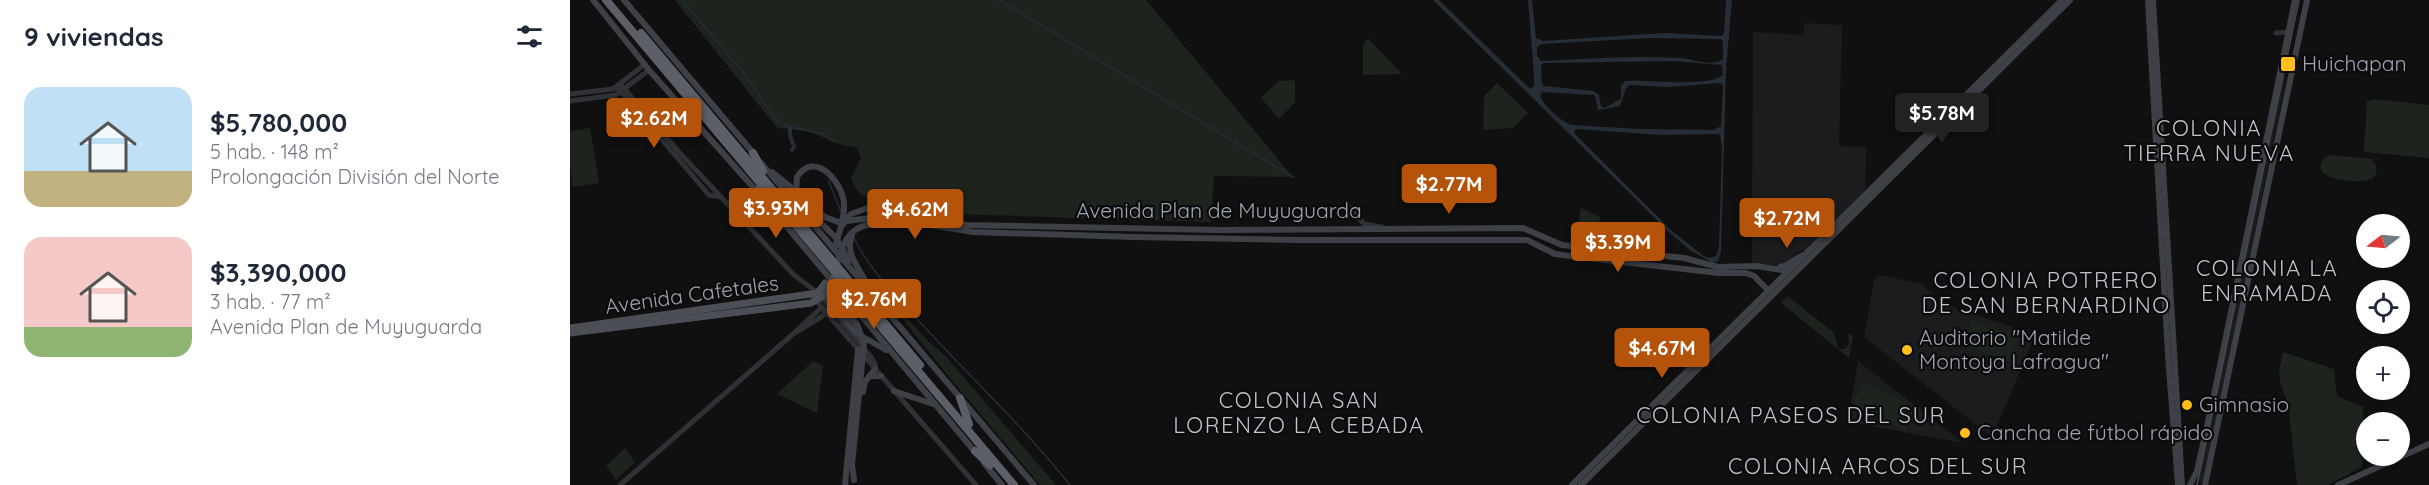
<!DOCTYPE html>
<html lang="es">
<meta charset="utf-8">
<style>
:root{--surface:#fff;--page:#f6f6f7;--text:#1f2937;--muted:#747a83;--accent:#b45309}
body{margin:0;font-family:Quicksand,sans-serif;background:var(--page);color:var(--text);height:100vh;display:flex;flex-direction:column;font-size:22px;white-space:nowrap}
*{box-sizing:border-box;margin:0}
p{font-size:20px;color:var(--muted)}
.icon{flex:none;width:33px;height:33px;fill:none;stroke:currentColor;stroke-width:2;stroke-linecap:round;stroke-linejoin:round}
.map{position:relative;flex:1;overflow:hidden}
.panel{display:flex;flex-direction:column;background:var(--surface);width:570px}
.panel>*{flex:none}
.needle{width:39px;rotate:254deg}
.controls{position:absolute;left:1786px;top:214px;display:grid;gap:12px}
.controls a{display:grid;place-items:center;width:54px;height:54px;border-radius:50%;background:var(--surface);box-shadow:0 2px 4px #0004;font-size:30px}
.price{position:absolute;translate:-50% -51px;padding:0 14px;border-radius:6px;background:var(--accent);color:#fff;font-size:20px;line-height:39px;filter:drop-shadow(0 2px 3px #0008)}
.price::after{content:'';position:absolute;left:50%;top:36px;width:18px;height:14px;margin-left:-9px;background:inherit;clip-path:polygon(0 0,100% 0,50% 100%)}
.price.current{background:#222;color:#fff}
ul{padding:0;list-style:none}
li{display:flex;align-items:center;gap:18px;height:150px;padding:0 24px}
li span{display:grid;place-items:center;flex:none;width:168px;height:120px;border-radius:18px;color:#555}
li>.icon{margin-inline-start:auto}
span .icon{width:72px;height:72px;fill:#fffc;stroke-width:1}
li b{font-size:26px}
h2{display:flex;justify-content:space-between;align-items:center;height:72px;padding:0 24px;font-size:26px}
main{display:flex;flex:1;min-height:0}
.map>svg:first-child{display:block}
.built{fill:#1b1c1e}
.green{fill:#1c241d}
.water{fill:#252e36;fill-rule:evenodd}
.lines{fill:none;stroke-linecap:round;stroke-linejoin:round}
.stream{stroke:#252e36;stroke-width:1.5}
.canal{stroke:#252e36;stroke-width:4}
.tertiary{stroke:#303137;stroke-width:5}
.secondary{stroke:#3e4047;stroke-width:6}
.primary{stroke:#4c4e56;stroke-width:7}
.motorway{stroke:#5c5f68;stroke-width:8}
.tram{stroke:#474950;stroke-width:1.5}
.poi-dot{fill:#ffbe1a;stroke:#0b0b0c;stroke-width:2}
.labels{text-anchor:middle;stroke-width:4.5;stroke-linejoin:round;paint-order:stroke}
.poi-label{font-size:21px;fill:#9fa5b4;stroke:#0b0b0c;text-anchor:start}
.street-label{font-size:21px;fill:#9fa5b4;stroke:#0b0b0c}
.neighbourhood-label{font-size:22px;letter-spacing:1.5px;fill:#c1c4cf;stroke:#0b0b0c}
</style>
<main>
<section class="panel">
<h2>9 viviendas<svg class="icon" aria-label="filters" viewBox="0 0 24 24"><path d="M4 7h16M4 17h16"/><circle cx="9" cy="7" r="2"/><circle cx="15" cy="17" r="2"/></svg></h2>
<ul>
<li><span style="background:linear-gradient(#bfe0f5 70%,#c2b280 0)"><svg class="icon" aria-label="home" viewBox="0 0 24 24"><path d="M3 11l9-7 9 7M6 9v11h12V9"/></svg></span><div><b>$5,780,000</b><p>5 hab. · 148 m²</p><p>Prolongación División del Norte</p></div></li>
<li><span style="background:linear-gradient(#f6c9c9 75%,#8fb573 0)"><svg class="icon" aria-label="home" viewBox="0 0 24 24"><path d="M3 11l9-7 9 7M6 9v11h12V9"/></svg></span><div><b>$3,390,000</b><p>3 hab. · 77 m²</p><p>Avenida Plan de Muyuguarda</p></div></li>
</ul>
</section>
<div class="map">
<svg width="1859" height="485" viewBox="0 0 1859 485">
<rect width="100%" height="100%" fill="#101011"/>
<g class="built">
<polygon points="1235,23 1272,25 1269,146 1296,147 1295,191 1234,250 1226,253 1213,265 1182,264 1183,32 1233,35"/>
<polygon points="1713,77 1716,78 1635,472 1633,485 1629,481 1626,485"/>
<polygon points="1310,275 1352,284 1371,303 1465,335 1425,431 1418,434 1294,337 1304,280"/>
<polygon points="1288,361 1393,443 1278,422"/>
</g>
<g class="green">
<path d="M105,0H576L723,177L644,176L641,222L380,214L299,199C289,194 284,188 281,178L291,158L287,148L269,144L238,131L207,128Z"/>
<polygon points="798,38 832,74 793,75 793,44"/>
<polygon points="725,80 725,102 709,119 691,98 708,81"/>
<polygon points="927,83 958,113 943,128 913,130 914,96"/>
<polygon points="1804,99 1859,105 1859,158 1794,152 1797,101"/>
<polygon points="20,128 29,183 3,187 0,166 0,131"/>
<path d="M1760,155L1801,159L1807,167L1806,174C1803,178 1803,179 1798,180C1785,183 1735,180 1755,157Z"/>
<polygon points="1011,208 1030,217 1027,240 1006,238"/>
<polygon points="296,273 356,339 377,358 486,485 470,485 375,372"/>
<polygon points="1217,296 1263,332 1269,349 1275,349 1279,344 1278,333 1283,336 1279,358 1211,303"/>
<polygon points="1402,320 1449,337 1440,362 1393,344"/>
<polygon points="1713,352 1764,369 1767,396 1793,407 1792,467 1758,485 1727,485 1718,403 1710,382 1709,371"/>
<polygon points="243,361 253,366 247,413 207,394"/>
<polygon points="1294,381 1345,408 1334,431 1283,404"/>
<polygon points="55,448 65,462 46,480 36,466"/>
</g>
<path class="water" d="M863,0H869L960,89L964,86V76L958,0H962L966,38L973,41L1094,33L1151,36L1154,33L1156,0H1162L1156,69L1151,252L1148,261L1143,263L1120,250L1101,234ZM1080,38L1151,39L1153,42V59C1142,68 1122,58 1109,58C1063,55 1016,59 971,61L967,55V47L971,44ZM1105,61L1152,65L1153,75C1139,88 1075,79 1055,81L1051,86V99L1034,108L1031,106L1029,95L1023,91L974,86L972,83L971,66L974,63ZM1150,83L1153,86L1151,126L1144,130L1069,129L1002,125C990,121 975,107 970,96L972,92L1025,95L1028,110L1050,106L1056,88L1060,85L1099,87ZM1006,129L1092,135L1150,134L1152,149L1149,247L1146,256L1139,258L1134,256L1103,232L1004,133Z"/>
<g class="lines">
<g class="stream">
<polyline points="112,0 177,77 205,119 212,125 253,134 264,142"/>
<polyline points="429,0 723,177"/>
<polyline points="261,178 259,182 271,212"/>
<path d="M284,238C299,269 325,295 348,320C398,375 454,427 500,485"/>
</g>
<polyline class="canal" points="220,127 220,135 224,147 222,150"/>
<g class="tertiary">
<polyline points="1706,33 1718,32"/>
<polyline points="51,85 108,151 224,275 248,293 301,357 305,364 305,369"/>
<polyline points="47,87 139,195 151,197"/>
<polyline points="0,94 43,89 75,64"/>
<polyline points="0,101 46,95 79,70"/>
<polyline points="779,207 794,224 812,227"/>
<polyline points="241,295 406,485"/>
<polyline points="224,333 252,307"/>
<polyline points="50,485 223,334 251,317 260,309"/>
</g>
<g class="secondary">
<polyline points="23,0 79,70 190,195"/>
<polyline points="54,0 185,155"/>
<polyline points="1578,0 1598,355 1608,485"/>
<polyline points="1583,0 1612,485"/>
<polyline points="191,163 464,485"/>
<polyline points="202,172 227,192"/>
<polyline points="197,203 406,453"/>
<polyline points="240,206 255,217 268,222 301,218 354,219"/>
<polyline points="271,227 281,214 298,208 335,209 357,219 397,225 649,230 953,228 992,245 1001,246 1114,258 1148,267 1186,266 1218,271"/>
<path d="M282,236C274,254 291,270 298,286"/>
<path d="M264,250C268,235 275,220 274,204C273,183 245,149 227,177L226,193L244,216L266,238C271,245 275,253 278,262"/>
<path d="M1210,267C1219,267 1225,257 1234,255"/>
<path d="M266,268C272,249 275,229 298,225H360L403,232L563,237L724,240H957L985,254L1000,256L1149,273H1176L1184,276L1199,291"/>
<polyline points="264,281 265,299 287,324 294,344 282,465 284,480"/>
<polyline points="255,292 259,301 286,333 316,350"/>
<polyline points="300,376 311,376"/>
<polyline points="324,391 363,404"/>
<polyline points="293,392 295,382 305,369"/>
<polyline points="414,463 432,485"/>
<polyline points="275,485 288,350"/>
<polyline points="1002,485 1492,0"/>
<polyline points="1011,485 1500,0"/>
<polyline points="1620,485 1627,471 1645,390 1725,0"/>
<polyline points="1635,485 1737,0"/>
<polyline points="1768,485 1859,444"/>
</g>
<g class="primary">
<polyline points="246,295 255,283"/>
<polyline points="0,328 248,293"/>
<polyline points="0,333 241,303 257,294 265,274"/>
</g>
<g class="motorway">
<polyline points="36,0 444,485"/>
<polyline points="71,33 350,365"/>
<polyline points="183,153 193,171"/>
<polyline points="189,189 199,206"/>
<polyline points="390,398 399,424"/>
<polyline points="405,451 420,465"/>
</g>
<polyline class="tram" points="1627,485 1729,0"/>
</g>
<g class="poi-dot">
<rect x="1710" y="56" width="16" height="16" rx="3"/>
<circle cx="1337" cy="350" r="6"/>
<circle cx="1617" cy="405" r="6"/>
<circle cx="1395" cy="433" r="6"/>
</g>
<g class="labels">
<g class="poi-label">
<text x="1732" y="71">Huichapan</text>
<text x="1349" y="345">Auditorio "Matilde<tspan x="1349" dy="24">Montoya Lafragua"</tspan></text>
<text x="1629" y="412">Gimnasio</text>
<text x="1407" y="440">Cancha de fútbol rápido</text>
</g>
<g class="street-label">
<text x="649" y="218">Avenida Plan de Muyuguarda</text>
<text transform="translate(122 295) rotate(-8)" y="7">Avenida Cafetales</text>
</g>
<g class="neighbourhood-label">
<text x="1639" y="136">COLONIA<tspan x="1639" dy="25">TIERRA NUEVA</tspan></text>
<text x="1697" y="276">COLONIA LA<tspan x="1697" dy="25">ENRAMADA</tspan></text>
<text x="1476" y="288">COLONIA POTRERO<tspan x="1476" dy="25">DE SAN BERNARDINO</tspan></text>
<text x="729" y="408">COLONIA SAN<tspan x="729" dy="25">LORENZO LA CEBADA</tspan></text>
<text x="1221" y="423">COLONIA PASEOS DEL SUR</text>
<text x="1308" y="474">COLONIA ARCOS DEL SUR</text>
</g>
</g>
</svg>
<div class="controls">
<a><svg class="needle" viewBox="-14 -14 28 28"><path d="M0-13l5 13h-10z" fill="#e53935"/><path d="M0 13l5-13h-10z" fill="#747a83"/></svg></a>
<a><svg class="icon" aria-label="locate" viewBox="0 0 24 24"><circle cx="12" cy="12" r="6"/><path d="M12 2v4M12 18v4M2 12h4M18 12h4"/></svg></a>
<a>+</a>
<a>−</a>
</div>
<b class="price current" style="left:1372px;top:144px">$5.78M</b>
<b class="price" style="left:84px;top:149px">$2.62M</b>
<b class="price" style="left:879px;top:215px">$2.77M</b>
<b class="price" style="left:206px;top:239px">$3.93M</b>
<b class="price" style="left:345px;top:240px">$4.62M</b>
<b class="price" style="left:1217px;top:249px">$2.72M</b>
<b class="price" style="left:1048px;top:273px">$3.39M</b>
<b class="price" style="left:304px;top:330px">$2.76M</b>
<b class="price" style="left:1092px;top:379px">$4.67M</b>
</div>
</main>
